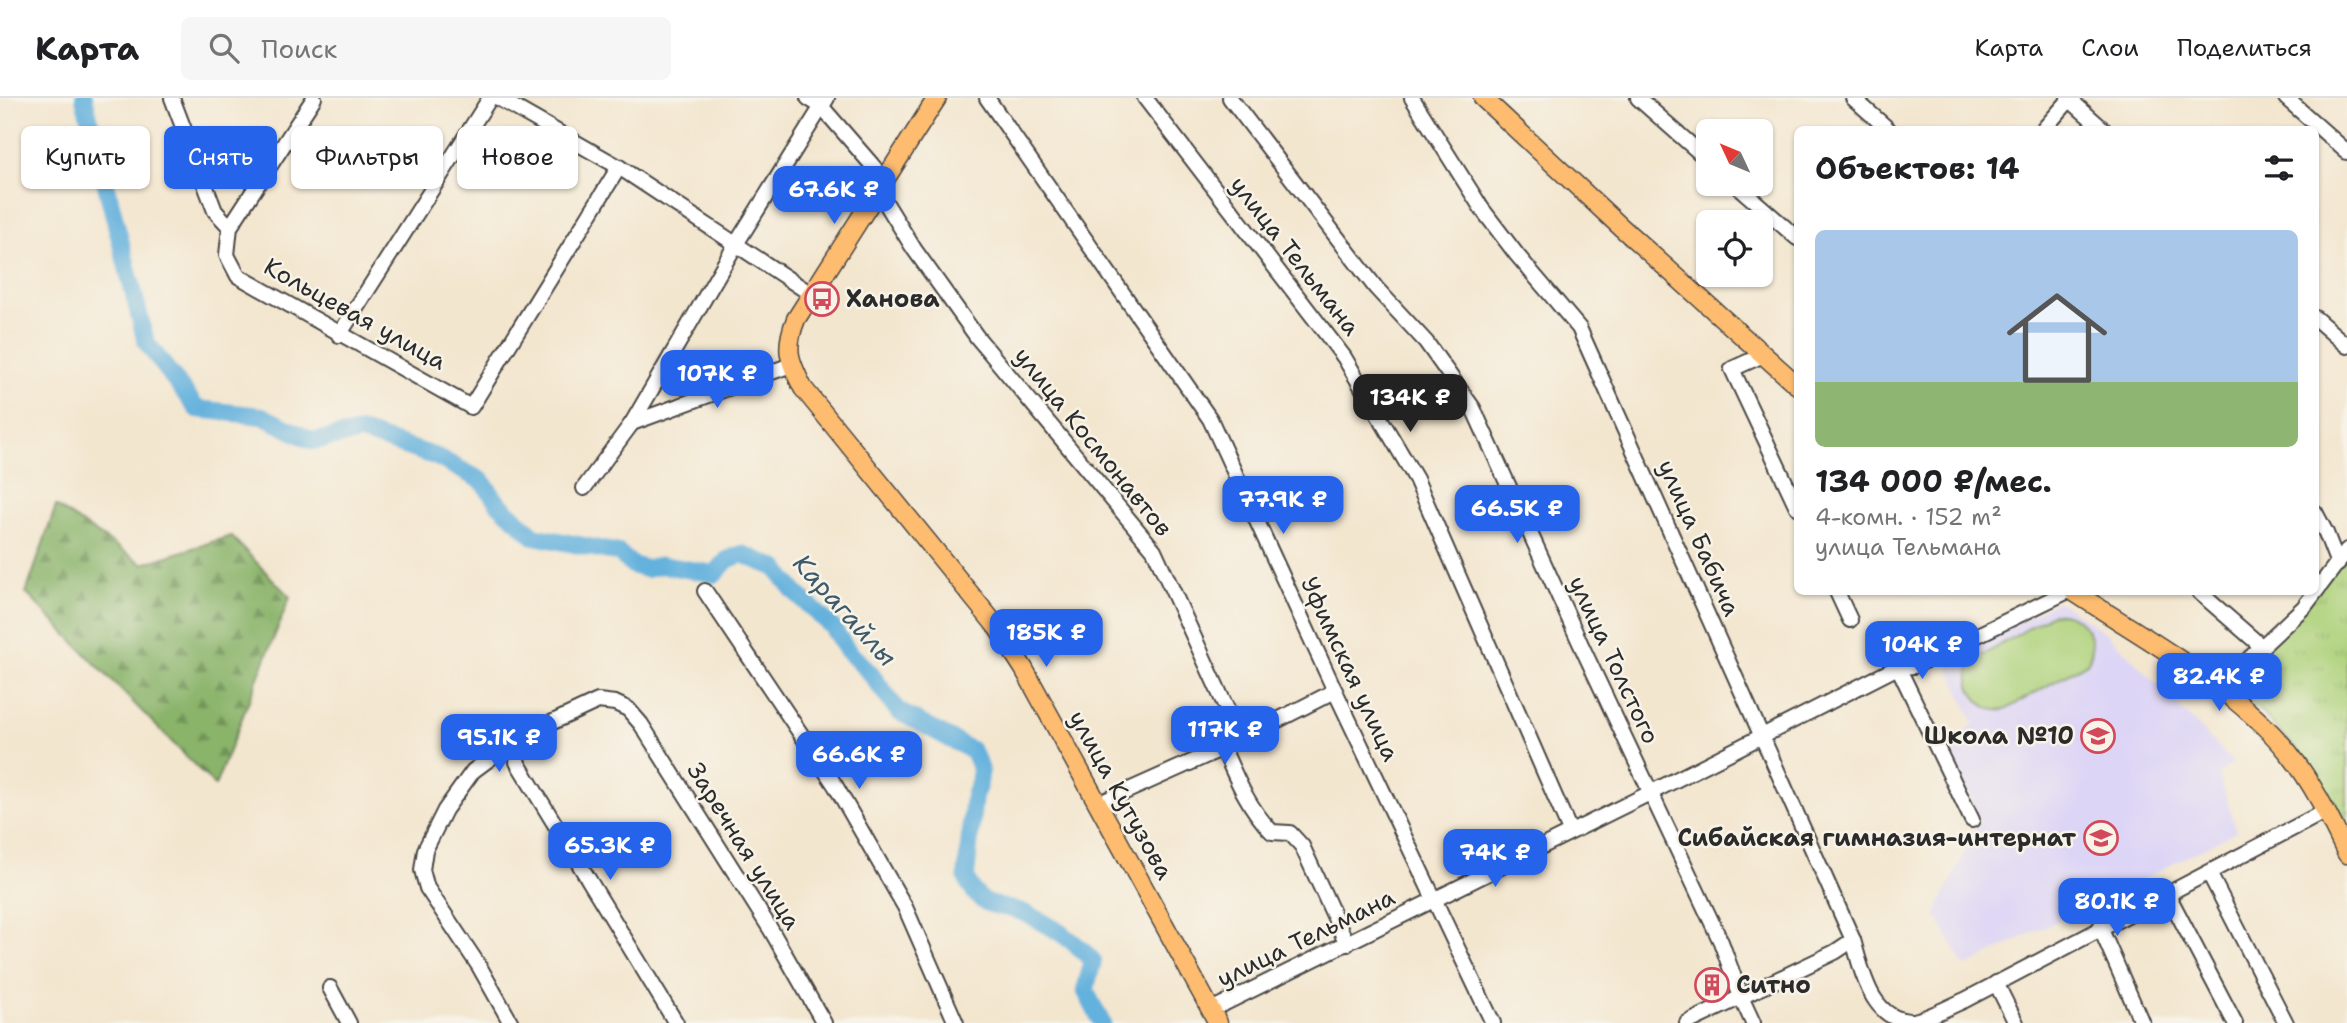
<!DOCTYPE html>
<html lang="ru">
<meta charset="utf-8">
<style>
:root{--surface:#fff;--page:#f6f6f6;--text:#202124;--muted:#757577;--line:#e0e0e0;--accent:#2563eb}
body{margin:0;font-family:"Shantell Sans",sans-serif;background:var(--page);color:var(--text);height:100vh;display:flex;flex-direction:column;font-size:26px;white-space:nowrap}
*{box-sizing:border-box;margin:0}
p{font-size:23px;color:var(--muted)}
.icon{flex:none;width:38px;height:38px;fill:none;stroke:currentColor;stroke-width:2;stroke-linecap:round;stroke-linejoin:round}
.map{position:relative;flex:1;overflow:hidden}
.drawer{position:absolute;left:1794px;top:28px;width:525px;height:469px;display:flex;flex-direction:column;background:var(--surface);border-radius:10px;box-shadow:0 2px 5px #0004}
.drawer>*{flex:none}
.hud{position:absolute;left:21px;top:28px;width:665px;height:63px;display:flex;gap:14px}
.needle{width:46px;rotate:314deg}
.buttons{position:absolute;left:1696px;top:21px;display:grid;gap:14px}
.buttons a{display:grid;place-items:center;width:77px;height:77px;border-radius:10px;background:var(--surface);box-shadow:0 2px 5px #0004;font-size:35px}
.price{position:absolute;translate:-50% -60px;padding:0 16px;border-radius:14px;background:var(--accent);color:#fff;font-size:23px;line-height:46px;filter:drop-shadow(0 2px 4px #0008)}
.price::after{content:'';position:absolute;left:50%;top:42px;width:21px;height:16px;margin-left:-10px;background:inherit;clip-path:polygon(0 0,100% 0,50% 100%)}
.price.on{background:#222;color:#fff}
ul{padding:0;list-style:none}
li{display:grid;align-content:center;gap:14px;height:371px;padding:0 21px}
li+li{border-top:2px solid var(--line)}
li span{display:grid;place-items:center;height:217px;border-radius:10px;color:#555}
li>.icon{margin-inline-start:auto}
span .icon{width:126px;height:126px;fill:#fffc;stroke-width:1}
li b{font-size:30px}
h2{display:flex;justify-content:space-between;align-items:center;height:84px;padding:0 21px;font-size:30px}
.pill{padding:0 24px;border-radius:10px;background:var(--surface);box-shadow:0 2px 5px #0004;font-size:24px;line-height:63px}
.pill.on{background:var(--accent);color:#fff}
header{display:flex;align-items:center;gap:42px;box-sizing:border-box;height:98px;padding:0 35px;background:var(--surface);border-bottom:2px solid var(--line)}
header strong{font-size:33px}
nav{display:flex;gap:38px;margin-inline-start:auto;font-size:24px}
.search{width:490px;height:63px;background:var(--page);display:flex;align-items:center;gap:18px;box-sizing:border-box;padding:0 24px;border-radius:10px;color:var(--muted);font-size:26px}
.map>svg:first-child{display:block}
.built{fill:#ddd5f6}
.grass{fill:url(#grass-tufts);stroke:#6c7e53;stroke-width:2}
.forest{fill:url(#forest-firs);stroke:#5a704b;stroke-width:2}
.pitch{fill:#aed27b;stroke:#6c7e53;stroke-width:2}
.lines{fill:none;stroke-linecap:round;stroke-linejoin:round}
.river{stroke:#63b1dd;stroke-width:18}
.minor-casing{stroke:#494744;stroke-width:18}
.major-casing{stroke:#494744;stroke-width:21}
.minor{stroke:#fff;stroke-width:14}
.major{stroke:#fdbc70;stroke-width:18}
.labels{text-anchor:middle;stroke-width:5;stroke-linejoin:round;paint-order:stroke}
.street-label{font-size:24px;fill:#2b2b2b;stroke:#f7f3e8}
.poi-label{font-size:24px;font-weight:bold;fill:#2b2b2b;stroke:#f7f3e8;text-anchor:start}
.water-label{font-size:26px;font-style:italic;fill:#3f5a69;stroke:#f7f3e8}
</style>
<header>
<strong>Карта</strong>
<div class="search"><svg class="icon" aria-label="search" viewBox="0 0 24 24"><circle cx="10" cy="10" r="6"/><path d="M15 15l6 6"/></svg>Поиск</div>
<nav><a>Карта</a><a>Слои</a><a>Поделиться</a></nav>
</header>
<div class="map">
<svg width="2347" height="925" viewBox="0 0 2347 925">
<defs>
<pattern id="grass-tufts" width="24" height="20" patternUnits="userSpaceOnUse" patternTransform="scale(1.75)"><rect width="24" height="20" fill="#aed27b"/><path d="M3 7l-1-3M5 7V3M7 7l1-3M15 17l-1-3M17 17v-4M19 17l1-3" fill="none" stroke="#96b46a"/></pattern>
<pattern id="forest-firs" width="22" height="20" patternUnits="userSpaceOnUse" patternTransform="scale(1.75)"><rect width="22" height="20" fill="#8ab46b"/><path d="M5 1l3.5 6h-7zM16 11l3.5 6h-7z" fill="#719358"/></pattern>
</defs>
<rect width="100%" height="100%" fill="#f7f3e8"/>
<filter id="ink" filterUnits="userSpaceOnUse"><feTurbulence type="fractalNoise" baseFrequency=".0143" numOctaves="2"/><feDisplacementMap in="SourceGraphic" scale="14" xChannelSelector="R" yChannelSelector="G"/><feConvolveMatrix kernelMatrix="1 2 1 2 8 2 1 2 1" color-interpolation-filters="sRGB"/></filter>
<filter id="wash" filterUnits="userSpaceOnUse"><feTurbulence type="fractalNoise" baseFrequency=".00686" numOctaves="4" result="noise"/><feDisplacementMap in="SourceGraphic" scale="28" xChannelSelector="R" yChannelSelector="G"/><feGaussianBlur stdDeviation="1.57" result="paint"/><feColorMatrix in="noise" values="0 0 0 0 0 0 0 0 0 0 0 0 0 0 0 0 0 1.4 0 .05"/><feComposite in="paint" operator="in"/></filter>
<g filter="url(#wash)">
<rect width="100%" height="100%" fill="#f3e6cf"/>
<polygon class="built" points="2058,503 2109,537 2233,664 2219,676 2236,733 2094,807 2035,833 1965,869 1935,816 1980,722 1947,647 1974,626 1947,564"/>
<polygon class="grass" points="2347,445 2347,724 2296,650 2239,592 2242,571 2315,487"/>
<polygon class="forest" points="56,408 143,466 231,438 290,499 215,688 26,495"/>
<path class="pitch" d="M2062,515C2084,519 2100,544 2087,565L2005,612C1980,616 1961,587 1972,564L2052,516Z"/>
<g class="lines">
<path class="river" d="M84,0L146,244L197,311L262,318L313,343L361,334L437,359L482,383L498,405L534,438L619,455L632,467L646,471L662,467L715,476L727,462L742,456L776,470L794,493L832,529L847,552L870,575L898,613L971,652C982,667 983,681 974,697L966,779C982,816 997,803 1024,815C1049,826 1075,843 1093,863L1085,892L1102,925"/>
</g>
</g>
<g filter="url(#ink)">
<g class="lines">
<g class="minor-casing">
<g id="minor">
<polyline points="172,0 215,113 230,129 227,157 238,178 471,309 619,69"/>
<polyline points="498,0 619,69 811,196"/>
<polyline points="808,0 821,8 886,83"/>
<polyline points="987,0 1210,321 1335,593 1493,925"/>
<polyline points="1145,0 1344,259 1416,381 1570,733"/>
<polyline points="1230,0 1376,190 1426,244 1473,310 1582,549 1721,844 1741,899 1753,925"/>
<path d="M1412,0L1482,111L1517,157L1579,230L1853,842C1862,872 1871,925 1914,923C1931,919 1949,909 1965,902L2326,713"/>
<polyline points="1638,0 1708,62"/>
<polyline points="1853,0 1889,32"/>
<polyline points="2068,0 2104,32"/>
<polyline points="2286,0 2347,54"/>
<polyline points="2043,32 2071,0"/>
<polyline points="1735,86 1797,140"/>
<polyline points="879,94 914,151 977,239 1154,452 1241,642"/>
<polyline points="230,129 314,0"/>
<polyline points="2315,220 2347,248"/>
<polyline points="339,237 490,0"/>
<polyline points="1763,257 1732,271 1797,409"/>
<polyline points="632,325 791,267"/>
<polyline points="584,390 632,325 736,146 827,0"/>
<polyline points="2315,414 2326,435 2338,466"/>
<polyline points="705,493 835,687 905,809 956,925"/>
<polyline points="1837,494 1850,522"/>
<polyline points="2199,494 2261,548"/>
<polyline points="1898,569 1972,722"/>
<polyline points="2219,589 2304,509 2347,452"/>
<polyline points="519,649 517,664 676,925"/>
<path d="M1223,650C1236,680 1249,711 1272,734L1290,735L1302,748L1347,846"/>
<polyline points="1098,706 1223,650 1335,593"/>
<polyline points="2209,775 2286,925"/>
<polyline points="2167,795 2235,925"/>
<polyline points="2100,829 2142,925"/>
<polyline points="1996,885 2016,925"/>
<polyline points="330,890 349,925"/>
<polyline points="1211,912 1650,695 1898,569 1914,568 2066,494"/>
<polyline points="511,925 479,868 427,790 422,772 425,752 445,712 473,673 500,653 519,649 540,630 598,603 615,605 628,611 641,626 771,832 824,925"/>
<polyline points="1687,925 1835,854 1853,842"/>
</g>
</g>
<g class="major-casing">
<g id="major">
<path d="M937,0L796,221C784,251 789,262 803,290L997,529L1024,571L1218,925"/>
<polyline points="1483,0 1622,130 1797,287"/>
<path d="M2074,494C2144,540 2235,589 2288,654C2313,685 2330,721 2347,756"/>
</g>
</g>
<use href="#minor" class="minor"/>
<use href="#major" class="major"/>
</g>
</g>
<defs>
<g id="bus-ring" transform="scale(1.75)"><circle r="9.5" fill="#f7f3e8" stroke="#d1495b" stroke-width="1.5"/><path d="M-5-6H5V4H4V6H2V4H-2V6H-4V4H-5ZM-3.5-4V0h7V-4ZM-3.5 1.2v1.5H-2V1.2ZM2 1.2v1.5H3.5V1.2Z" fill="#d1495b"/></g>
<g id="school-ring" transform="scale(1.75)"><circle r="9.5" fill="#f7f3e8" stroke="#d1495b" stroke-width="1.5"/><path d="M0-5L7-2L0 1L-7-2ZM-4 1L0 2.5L4 1V4Q0 6-4 4Z" fill="#d1495b"/></g>
<g id="building-ring" transform="scale(1.75)"><circle r="9.5" fill="#f7f3e8" stroke="#d1495b" stroke-width="1.5"/><path d="M-4-6H4V6H1V3H-1V6H-4ZM-2.5-4.3h1.7v1.8h-1.7ZM.8-4.3h1.7v1.8H.8ZM-2.5-1h1.7V.8h-1.7ZM.8-1h1.7V.8H.8Z" fill="#d1495b"/></g>
</defs>
<g fill-rule="evenodd">
<use href="#bus-ring" x="822" y="201"/>
<use href="#school-ring" x="2098" y="638"/>
<use href="#school-ring" x="2101" y="740"/>
<use href="#building-ring" x="1712" y="887"/>
</g>
<g class="labels">
<g class="street-label">
<text transform="translate(1295 158) rotate(52)" y="8">улица Тельмана</text>
<text transform="translate(355 216) rotate(29)" y="8">Кольцевая улица</text>
<text transform="translate(1093 344) rotate(51)" y="8">улица Космонавтов</text>
<text transform="translate(1699 440) rotate(66)" y="8">улица Бабича</text>
<text transform="translate(1614 562) rotate(65)" y="8">улица Толстого</text>
<text transform="translate(1350 571) rotate(65)" y="8">Уфимская улица</text>
<text transform="translate(1121 697) rotate(61)" y="8">улица Кутузова</text>
<text transform="translate(744 748) rotate(58)" y="8">Заречная улица</text>
<text transform="translate(1306 840) rotate(-26)" y="8">улица Тельмана</text>
</g>
<g class="poi-label">
<text x="846" y="209">Ханова</text>
<text x="2074" y="646" text-anchor="end">Школа №10</text>
<text x="2076" y="748" text-anchor="end">Сибайская гимназия-интернат</text>
<text x="1736" y="895">Ситно</text>
</g>
<g class="water-label">
<text transform="translate(845 512) rotate(48)" y="9">Карагайлы</text>
</g>
</g>
</svg>
<div class="buttons">
<a><svg class="needle" viewBox="-14 -14 28 28"><path d="M0-13l5 13h-10z" fill="#e53935"/><path d="M0 13l5-13h-10z" fill="#757577"/></svg></a>
<a><svg class="icon" aria-label="locate" viewBox="0 0 24 24"><circle cx="12" cy="12" r="6"/><path d="M12 2v4M12 18v4M2 12h4M18 12h4"/></svg></a>
</div>
<b class="price" style="left:834px;top:128px">67.6K ₽</b>
<b class="price" style="left:717px;top:312px">107K ₽</b>
<b class="price on" style="left:1410px;top:336px">134K ₽</b>
<b class="price" style="left:1283px;top:438px">77.9K ₽</b>
<b class="price" style="left:1517px;top:447px">66.5K ₽</b>
<b class="price" style="left:1046px;top:571px">185K ₽</b>
<b class="price" style="left:1922px;top:583px">104K ₽</b>
<b class="price" style="left:2219px;top:615px">82.4K ₽</b>
<b class="price" style="left:1225px;top:668px">117K ₽</b>
<b class="price" style="left:499px;top:676px">95.1K ₽</b>
<b class="price" style="left:859px;top:693px">66.6K ₽</b>
<b class="price" style="left:610px;top:784px">65.3K ₽</b>
<b class="price" style="left:1495px;top:791px">74K ₽</b>
<b class="price" style="left:2117px;top:840px">80.1K ₽</b>
<div class="hud">
<a class="pill">Купить</a>
<a class="pill on">Снять</a>
<a class="pill">Фильтры</a>
<a class="pill">Новое</a>
</div>
<section class="drawer">
<h2>Объектов: 14<svg class="icon" aria-label="filters" viewBox="0 0 24 24"><path d="M4 7h16M4 17h16"/><circle cx="9" cy="7" r="2"/><circle cx="15" cy="17" r="2"/></svg></h2>
<ul>
<li><span style="background:linear-gradient(#a9c7e8 70%,#8fb573 0)"><svg class="icon" aria-label="home" viewBox="0 0 24 24"><path d="M3 11l9-7 9 7M6 9v11h12V9"/></svg></span><div><b>134 000 ₽/мес.</b><p>4-комн. · 152 m²</p><p>улица Тельмана</p></div></li>
</ul>
</section>
</div>
